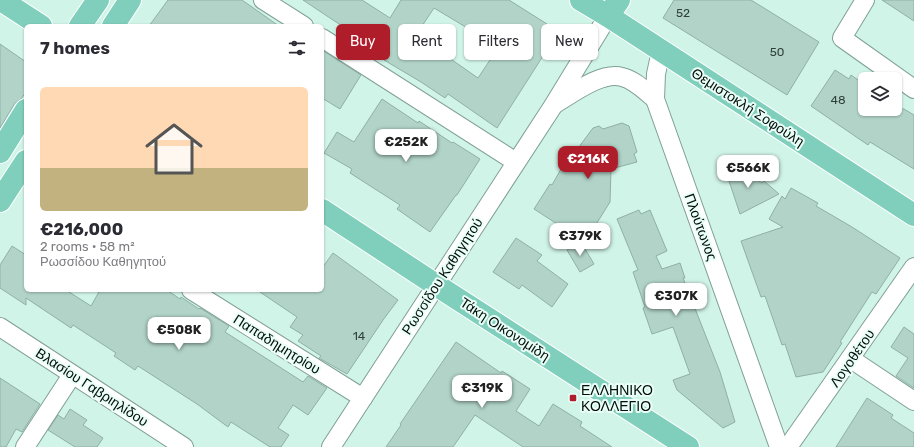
<!DOCTYPE html>
<meta charset="utf-8">
<style>
:root{--surface:#fff;--page:#f2f2f3;--text:#2b2b33;--muted:#7c7c81;--accent:#af1c2a}
body{margin:0;font-family:Rubik,sans-serif;background:var(--page);color:var(--text);height:100vh;display:flex;flex-direction:column;font-size:15px;white-space:nowrap}
*{box-sizing:border-box;margin:0}
p{font-size:13px;color:var(--muted)}
.icon{flex:none;width:22px;height:22px;fill:none;stroke:currentColor;stroke-width:2;stroke-linecap:round;stroke-linejoin:round}
.map{position:relative;flex:1;overflow:hidden}
.details{position:absolute;left:24px;top:24px;width:300px;height:268px;display:flex;flex-direction:column;background:var(--surface);border-radius:6px;box-shadow:0 1px 3px #0004}
.details>*{flex:none}
.guide{position:absolute;left:336px;top:24px;width:380px;height:36px;display:flex;gap:8px}
.tools{position:absolute;left:858px;top:72px;display:grid;gap:8px}
.tools a{display:grid;place-items:center;width:44px;height:44px;border-radius:6px;background:var(--surface);box-shadow:0 1px 3px #0004;font-size:20px}
.price{position:absolute;translate:-50% -34px;padding:0 9px;border-radius:8px;background:#fff;color:#222;font-size:13px;line-height:26px;filter:drop-shadow(0 1px 2px #0008)}
.price::after{content:'';position:absolute;left:50%;top:24px;width:12px;height:9px;margin-left:-6px;background:inherit;clip-path:polygon(0 0,100% 0,50% 100%)}
.price.on{background:var(--accent);color:#fff}
ul{padding:0;list-style:none}
li{display:grid;align-content:center;gap:8px;height:212px;padding:0 16px}
li span{display:grid;place-items:center;height:124px;border-radius:6px;color:#555}
li>.icon{margin-inline-start:auto}
span .icon{width:72px;height:72px;fill:#fffc;stroke-width:1}
li b{font-size:17px}
h2{display:flex;justify-content:space-between;align-items:center;height:48px;padding:0 16px;font-size:17px}
.tag{padding:0 14px;border-radius:6px;background:var(--surface);box-shadow:0 1px 3px #0004;font-size:14px;line-height:36px}
.tag.on{background:var(--accent);color:#fff}
.map>svg:first-child{display:block}
.building{fill:#b2d4c8;stroke:#8fb0a5;fill-rule:evenodd}
.lines{fill:none;stroke-linecap:round;stroke-linejoin:round}
.minor-casing{stroke:#80a095;stroke-width:20}
.major-casing{stroke:#fff;stroke-width:24}
.minor{stroke:#fff;stroke-width:18}
.major{stroke:#80cfbc;stroke-width:22}
.poi-dot{fill:#af1c2a;stroke:#e9fef7;stroke-width:1.5}
.labels{text-anchor:middle;stroke-width:4;stroke-linejoin:round;paint-order:stroke}
.number-label{font-size:12px;fill:#2f403a}
.street-label{font-size:14px;fill:#030e0a;stroke:#e9fef7}
.poi-label{font-size:14px;fill:#030e0a;stroke:#e9fef7;text-anchor:start}
</style>
<div class="map">
<svg width="914" height="447" viewBox="0 0 914 447">
<rect width="100%" height="100%" fill="#d1f4e8"/>
<g class="building">
<polygon points="168,0 242,0 279,26 149,26"/>
<path d="M303,0H362L390,18L401,0H509L547,24L552,47L546,58L543,56L497,128L448,94L445,98L421,82L384,60L387,56ZM434,8L474,32L506,36L478,78L422,39L424,35L418,32Z"/>
<polygon points="674,0 751,0 819,42 787,95 663,18"/>
<polygon points="882,0 914,0 914,21"/>
<polygon points="0,44 26,62 26,92 21,99 15,103 0,128"/>
<polygon points="322,50 361,75 340,109 322,98"/>
<polygon points="835,70 849,79 851,75 865,85 865,109 904,109 914,115 914,169 870,142 868,145 811,106"/>
<polygon points="382,99 418,123 419,121 452,143 453,142 480,159 457,195 456,195 430,232 397,209 400,205 350,173 352,169 324,153 337,132 354,142"/>
<polygon points="622,123 629,126 637,152 634,154 637,162 611,169 610,202 585,242 534,209 550,184 552,185 570,153 573,155 593,128 599,126 603,129"/>
<polygon points="735,165 762,183 764,181 779,194 740,214 725,169"/>
<polygon points="791,188 818,203 816,206 852,227 900,258 876,294 872,292 840,342 842,343 823,372 796,377 785,344 782,345 765,296 761,297 741,241 783,227 769,219 782,196 785,199"/>
<polygon points="639,210 641,214 650,210 667,251 656,256 662,269 680,263 685,278 683,278 720,372 735,422 723,428 677,390 673,380 690,374 673,327 652,334 643,308 645,307 633,272 638,270 617,219"/>
<polygon points="516,238 542,255 537,261 568,284 552,307 522,285 519,289 493,272"/>
<polygon points="581,242 594,264 580,272 567,250"/>
<polygon points="12,246 26,255 26,290 66,290 91,306 100,290 167,290 180,299 181,297 199,309 200,308 229,326 225,332 303,382 308,376 327,388 308,415 293,405 278,428 289,435 281,447 270,447 231,422 228,427 197,404 138,366 135,370 114,356 116,353 73,325 71,328 26,298 26,305 0,288 0,265"/>
<polygon points="333,253 398,300 383,320 347,374 319,358 321,356 298,341 303,335 290,327 297,317 257,290 322,290 322,268"/>
<polygon points="904,327 914,334 914,388 896,376 908,358 891,347"/>
<polygon points="456,342 501,373 502,371 530,389 516,411 539,426 553,404 582,422 580,426 612,447 523,447 475,415 453,447 386,447 401,425 400,424"/>
<polygon points="0,378 40,404 22,432 16,429 6,447 0,447"/>
<polygon points="867,398 893,415 891,418 914,433 914,447 836,447"/>
<polygon points="70,409 87,420 83,425 103,438 97,447 75,447 48,430 58,415 64,419"/>
</g>
<g class="lines">
<g class="minor-casing">
<g id="minor">
<polyline points="263,0 304,26"/>
<polyline points="865,0 842,38 914,89"/>
<polyline points="322,38 516,162"/>
<polyline points="661,51 656,74 655,99 779,447"/>
<path d="M555,104C572,94 602,71 622,77C635,80 645,91 655,99"/>
<polyline points="191,290 363,398"/>
<polyline points="0,327 184,447"/>
<polyline points="851,359 914,401"/>
<polyline points="25,447 72,375"/>
<polyline points="331,447 553,106 608,16"/>
<polyline points="788,447 914,267"/>
</g>
</g>
<g class="major-casing">
<g id="major">
<polyline points="1,0 41,26"/>
<polyline points="581,0 608,16 914,215"/>
<polyline points="608,16 619,0"/>
<polyline points="80,26 98,0"/>
<polyline points="113,26 130,0"/>
<polyline points="0,152 26,110"/>
<polyline points="0,201 26,161"/>
<polyline points="322,210 436,285 688,447"/>
</g>
</g>
<use href="#minor" class="minor"/>
<use href="#major" class="major"/>
</g>
<rect class="poi-dot" x="569" y="394" width="8" height="8" rx="2"/>
<g class="labels">
<g class="number-label">
<text x="683" y="17">52</text>
<text x="777" y="56">50</text>
<text x="838" y="104">48</text>
<text x="359" y="340">14</text>
</g>
<g class="street-label">
<text transform="translate(748 107) rotate(33)" y="5">Θεμιστοκλή Σοφούλη</text>
<text transform="translate(701 227) rotate(70)" y="5">Πλούτωνος</text>
<text transform="translate(442 276) rotate(-57)" y="5">Ρωσσίδου Καθηγητού</text>
<text transform="translate(505 329) rotate(33)" y="5">Τάκη Οικονομίδη</text>
<text transform="translate(277 344) rotate(32)" y="5">Παπαδημητρίου</text>
<text transform="translate(852 358) rotate(-55)" y="5">Λογοθέτου</text>
<text transform="translate(92 387) rotate(33)" y="5">Βλασίου Γαβριηλίδου</text>
</g>
<g class="poi-label">
<text x="581" y="395">ΕΛΛΗΝΙΚΟ<tspan x="581" dy="16">ΚΟΛΛΕΓΙΟ</tspan></text>
</g>
</g>
</svg>
<div class="tools">
<a><svg class="icon" aria-label="layers" viewBox="0 0 24 24"><path d="M12 4l9 5-9 5-9-5zM3 14l9 5 9-5"/></svg></a>
</div>
<b class="price" style="left:406px;top:163px">€252K</b>
<b class="price on" style="left:588px;top:180px">€216K</b>
<b class="price" style="left:748px;top:189px">€566K</b>
<b class="price" style="left:580px;top:257px">€379K</b>
<b class="price" style="left:676px;top:317px">€307K</b>
<b class="price" style="left:179px;top:351px">€508K</b>
<b class="price" style="left:482px;top:409px">€319K</b>
<div class="guide">
<a class="tag on">Buy</a>
<a class="tag">Rent</a>
<a class="tag">Filters</a>
<a class="tag">New</a>
</div>
<section class="details">
<h2>7 homes<svg class="icon" aria-label="filters" viewBox="0 0 24 24"><path d="M4 7h16M4 17h16"/><circle cx="9" cy="7" r="2"/><circle cx="15" cy="17" r="2"/></svg></h2>
<ul>
<li><span style="background:linear-gradient(#ffd9b3 65%,#c2b280 0)"><svg class="icon" aria-label="home" viewBox="0 0 24 24"><path d="M3 11l9-7 9 7M6 9v11h12V9"/></svg></span><div><b>€216,000</b><p>2 rooms · 58 m²</p><p>Ρωσσίδου Καθηγητού</p></div></li>
</ul>
</section>
</div>
